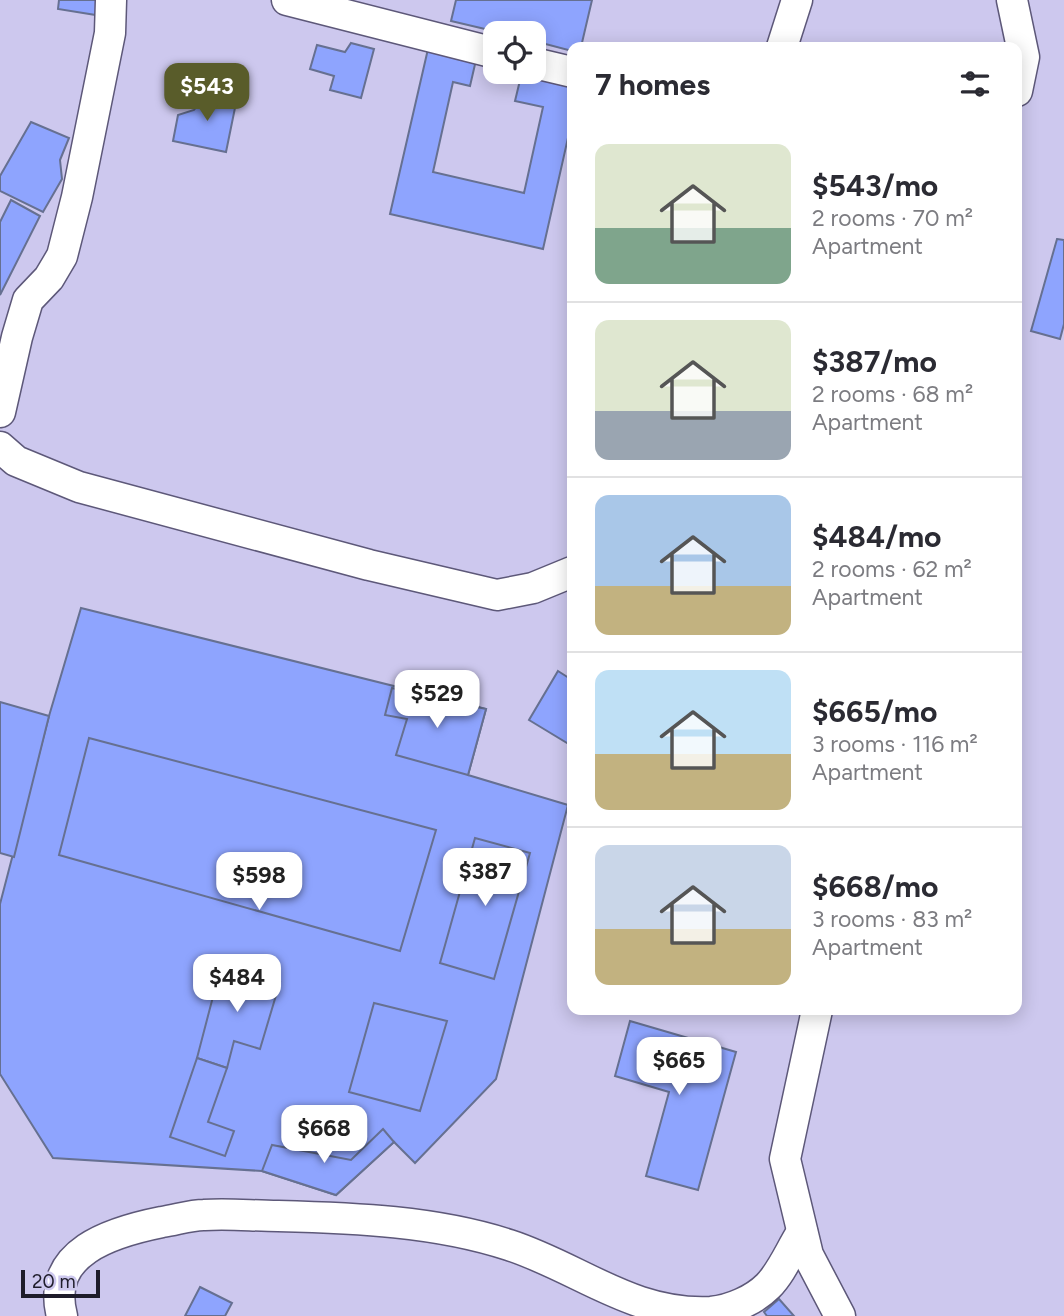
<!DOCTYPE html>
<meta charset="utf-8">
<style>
:root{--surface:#fff;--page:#f2f2f3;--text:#2b2b33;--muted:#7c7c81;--line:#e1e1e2;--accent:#595c2a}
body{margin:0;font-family:Figtree,sans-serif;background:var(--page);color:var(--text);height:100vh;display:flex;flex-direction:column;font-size:26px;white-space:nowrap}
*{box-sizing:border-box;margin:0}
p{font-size:23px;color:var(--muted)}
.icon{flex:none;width:38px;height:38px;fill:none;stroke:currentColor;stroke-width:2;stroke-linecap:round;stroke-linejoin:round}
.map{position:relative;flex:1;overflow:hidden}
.details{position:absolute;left:567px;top:42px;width:455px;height:973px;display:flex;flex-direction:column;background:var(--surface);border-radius:14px;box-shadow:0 4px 18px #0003}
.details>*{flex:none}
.controls{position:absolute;left:483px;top:21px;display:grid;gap:14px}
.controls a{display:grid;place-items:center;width:63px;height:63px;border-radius:14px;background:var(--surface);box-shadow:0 4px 18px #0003;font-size:35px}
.scale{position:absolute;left:21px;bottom:18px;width:79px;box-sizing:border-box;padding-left:7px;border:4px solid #1e1c2a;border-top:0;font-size:19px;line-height:24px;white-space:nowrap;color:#1e1c2a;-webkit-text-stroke:5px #cdc8ee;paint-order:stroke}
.price{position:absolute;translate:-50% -60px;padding:0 16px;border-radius:14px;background:#fff;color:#222;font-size:23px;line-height:46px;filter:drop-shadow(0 2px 4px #0008)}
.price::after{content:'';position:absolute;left:50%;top:42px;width:21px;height:16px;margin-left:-10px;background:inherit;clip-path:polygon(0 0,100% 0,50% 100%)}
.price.current{background:var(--accent);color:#fff}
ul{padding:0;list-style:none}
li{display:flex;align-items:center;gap:21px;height:175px;padding:0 28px}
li+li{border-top:2px solid var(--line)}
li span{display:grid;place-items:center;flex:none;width:196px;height:140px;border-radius:14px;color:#555}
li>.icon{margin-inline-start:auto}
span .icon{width:84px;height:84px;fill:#fffc;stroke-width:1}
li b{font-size:30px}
h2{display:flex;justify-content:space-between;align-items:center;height:84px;padding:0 28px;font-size:30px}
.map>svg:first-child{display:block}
.building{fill:#8ea4fe;stroke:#667091;stroke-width:2}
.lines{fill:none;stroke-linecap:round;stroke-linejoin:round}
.minor-casing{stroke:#5d5879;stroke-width:33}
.minor{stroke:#fff;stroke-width:30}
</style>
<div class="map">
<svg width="1064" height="1316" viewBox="0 0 1064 1316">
<rect width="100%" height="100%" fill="#cdc8ee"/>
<g class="building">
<polygon points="59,0 103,0 102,16 58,9"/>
<polygon points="456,0 592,0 581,47 572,47 572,51 534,41 534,33 502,33 451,21"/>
<polygon points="351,43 374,49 361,98 330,90 334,76 310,69 317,45 345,52"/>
<polygon points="428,49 476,60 470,86 453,82 433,172 524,193 543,107 515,101 522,72 572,83 572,120 543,249 390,214"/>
<polygon points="207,93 237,98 226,152 173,141 178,115 194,110"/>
<polygon points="31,122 69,138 60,160 62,179 43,212 0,191 0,176"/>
<polygon points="11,200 40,216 0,295 0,222"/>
<polygon points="1057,239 1064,240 1064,324 1060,339 1031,331"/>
<polygon points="81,608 486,709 468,775 568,805 496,1079 415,1163 394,1142 336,1195 262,1171 53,1158 0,1074 0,904 49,716"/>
<polygon points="558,671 572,680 572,746 529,720"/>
<polygon points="392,688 486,709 468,775 396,755 407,719 385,715"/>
<polygon points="0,702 49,716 14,857 0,853"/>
<polygon points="89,738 436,830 400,951 59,855"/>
<polygon points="475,838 530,853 494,979 440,963"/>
<polygon points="221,966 280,982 260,1049 234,1041 227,1068 197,1058"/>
<polygon points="374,1003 447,1021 420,1111 349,1092"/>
<polygon points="630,1021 736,1052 698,1190 646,1176 669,1092 615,1076"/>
<polygon points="197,1058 227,1068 208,1122 234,1131 225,1156 170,1137"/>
<polygon points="383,1129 394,1142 336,1195 262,1171 272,1145 351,1160"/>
<polygon points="200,1287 232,1303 225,1316 185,1316"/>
<polygon points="779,1299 794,1316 767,1316 764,1312"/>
</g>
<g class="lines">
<g class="minor-casing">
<g id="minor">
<polyline points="287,0 495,53"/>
<polyline points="1012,0 1024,57 1017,91"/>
<polyline points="782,47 797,0"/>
<polyline points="534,63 572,72"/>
<polyline points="0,412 17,337 28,300 49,278 62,256 77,197 110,33 111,0"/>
<polyline points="0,447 16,461 79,487 369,565 497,595 533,588 572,572"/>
<polyline points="817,1010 785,1159 808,1255 840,1316"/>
<path d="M62,1316C45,1252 112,1232 162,1222C176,1220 190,1215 204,1215C228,1213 253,1216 278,1216C354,1218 436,1221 509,1245C580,1268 632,1316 711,1312C731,1310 754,1300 768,1286C782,1272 791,1249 802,1232"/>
</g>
</g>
<use href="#minor" class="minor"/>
</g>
</svg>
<div class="controls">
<a><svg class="icon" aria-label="locate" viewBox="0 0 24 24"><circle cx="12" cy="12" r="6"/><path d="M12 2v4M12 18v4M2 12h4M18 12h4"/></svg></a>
</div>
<div class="scale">20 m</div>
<b class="price current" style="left:207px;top:123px">$543</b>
<b class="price" style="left:437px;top:730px">$529</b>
<b class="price" style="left:485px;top:908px">$387</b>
<b class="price" style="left:259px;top:912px">$598</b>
<b class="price" style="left:237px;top:1014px">$484</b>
<b class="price" style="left:679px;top:1097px">$665</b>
<b class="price" style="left:324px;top:1165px">$668</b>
<section class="details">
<h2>7 homes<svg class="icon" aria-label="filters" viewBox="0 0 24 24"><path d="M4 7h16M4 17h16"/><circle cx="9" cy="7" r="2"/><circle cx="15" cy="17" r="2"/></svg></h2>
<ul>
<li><span style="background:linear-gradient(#dfe7d0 60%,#7fa58c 0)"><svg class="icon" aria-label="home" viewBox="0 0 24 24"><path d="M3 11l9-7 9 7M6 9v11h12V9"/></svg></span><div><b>$543/mo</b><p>2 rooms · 70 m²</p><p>Apartment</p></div></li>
<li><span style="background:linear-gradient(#dfe7d0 65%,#9aa5b1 0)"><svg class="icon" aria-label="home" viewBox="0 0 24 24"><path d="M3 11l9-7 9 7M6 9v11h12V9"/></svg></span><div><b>$387/mo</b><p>2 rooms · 68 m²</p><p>Apartment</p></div></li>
<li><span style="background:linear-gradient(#a9c7e8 65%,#c2b280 0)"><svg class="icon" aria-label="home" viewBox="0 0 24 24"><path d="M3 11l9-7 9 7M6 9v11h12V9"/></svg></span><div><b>$484/mo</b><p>2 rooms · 62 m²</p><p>Apartment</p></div></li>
<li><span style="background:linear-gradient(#bfe0f5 60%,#c2b280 0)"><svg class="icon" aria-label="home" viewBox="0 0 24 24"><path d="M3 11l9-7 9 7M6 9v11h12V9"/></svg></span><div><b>$665/mo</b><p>3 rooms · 116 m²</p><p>Apartment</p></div></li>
<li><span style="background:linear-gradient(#c9d6e8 60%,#c2b280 0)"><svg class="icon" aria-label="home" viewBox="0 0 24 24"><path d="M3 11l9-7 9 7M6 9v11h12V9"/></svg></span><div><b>$668/mo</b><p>3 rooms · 83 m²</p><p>Apartment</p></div></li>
</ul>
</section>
</div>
